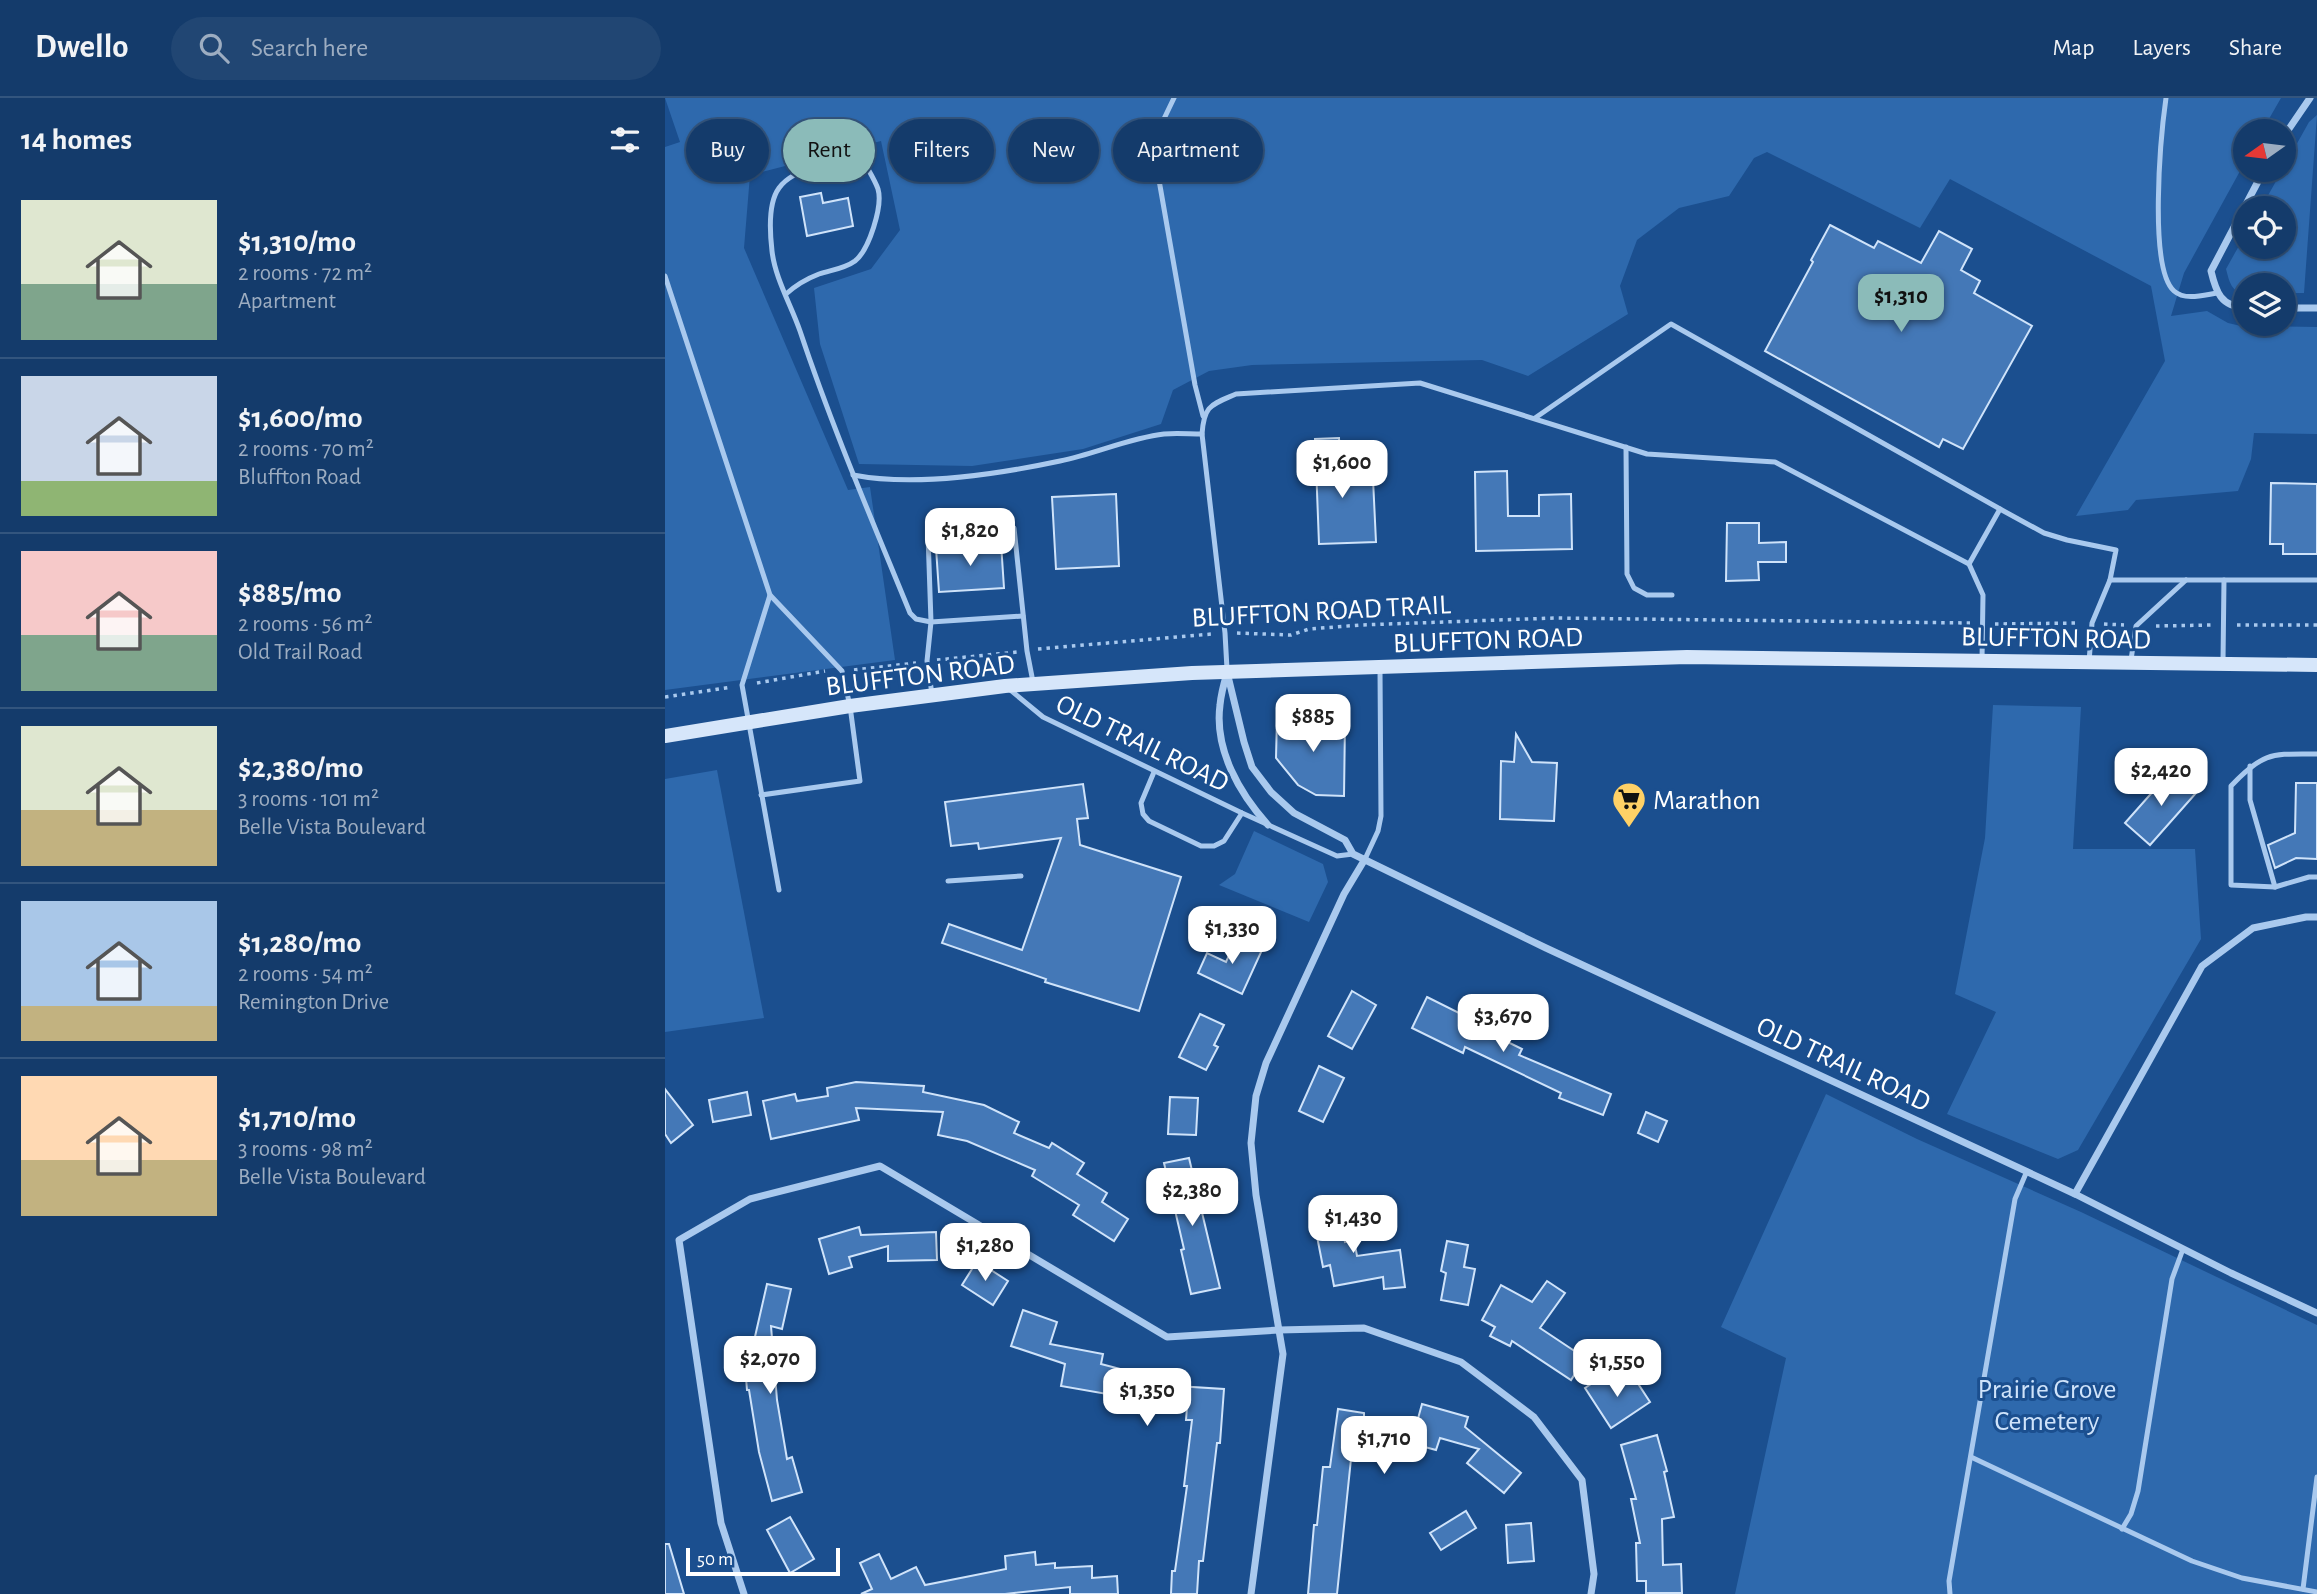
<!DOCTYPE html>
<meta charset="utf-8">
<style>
:root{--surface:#143b6b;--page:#214673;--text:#f1f3f6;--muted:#9dadc1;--line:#33557e;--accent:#8bbbb9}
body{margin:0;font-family:"Alegreya Sans",sans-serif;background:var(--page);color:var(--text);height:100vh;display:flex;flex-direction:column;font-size:26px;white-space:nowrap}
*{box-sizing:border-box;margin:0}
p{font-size:23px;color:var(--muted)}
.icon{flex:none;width:38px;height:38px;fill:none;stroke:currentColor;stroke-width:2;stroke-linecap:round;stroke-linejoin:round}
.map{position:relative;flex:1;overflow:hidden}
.details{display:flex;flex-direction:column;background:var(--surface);width:665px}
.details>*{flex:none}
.hud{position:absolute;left:21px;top:21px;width:665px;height:63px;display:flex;gap:14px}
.needle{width:46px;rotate:256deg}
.fabs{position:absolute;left:1568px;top:21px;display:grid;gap:14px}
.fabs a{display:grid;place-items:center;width:63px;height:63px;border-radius:50%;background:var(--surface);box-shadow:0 2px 5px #0004,0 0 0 2px var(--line);font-size:35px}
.scale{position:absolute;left:21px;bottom:18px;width:154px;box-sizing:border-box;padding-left:7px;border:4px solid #fff;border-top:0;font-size:19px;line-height:24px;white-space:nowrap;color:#fff;-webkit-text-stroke:5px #1b4f8f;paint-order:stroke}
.price{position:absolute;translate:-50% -60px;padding:0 16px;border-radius:14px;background:#fff;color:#222;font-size:23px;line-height:46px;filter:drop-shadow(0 2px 4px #0008)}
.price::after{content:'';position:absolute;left:50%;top:42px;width:21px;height:16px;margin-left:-10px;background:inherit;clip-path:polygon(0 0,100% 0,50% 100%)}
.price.active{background:var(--accent);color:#111}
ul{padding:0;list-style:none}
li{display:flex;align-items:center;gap:21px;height:175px;padding:0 21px}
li+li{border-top:2px solid var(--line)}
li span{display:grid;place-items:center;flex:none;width:196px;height:140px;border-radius:0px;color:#555}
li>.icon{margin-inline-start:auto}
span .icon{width:84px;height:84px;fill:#fffc;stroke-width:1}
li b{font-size:30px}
h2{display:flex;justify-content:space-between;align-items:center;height:84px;padding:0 21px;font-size:30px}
.tag{padding:0 24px;border-radius:32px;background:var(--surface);box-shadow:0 2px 5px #0004,0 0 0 2px var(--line);font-size:24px;line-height:63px}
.tag.active{background:var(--accent);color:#111}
header{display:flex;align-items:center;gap:42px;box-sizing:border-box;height:98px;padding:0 35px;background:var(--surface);border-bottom:2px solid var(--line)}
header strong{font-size:33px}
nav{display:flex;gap:38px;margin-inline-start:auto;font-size:24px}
.search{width:490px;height:63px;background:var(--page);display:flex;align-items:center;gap:18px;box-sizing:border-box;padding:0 24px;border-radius:38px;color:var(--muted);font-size:26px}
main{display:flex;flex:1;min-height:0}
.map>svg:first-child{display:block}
.green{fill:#2e69ad}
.building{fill:#4478b7;stroke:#cfe3fa;stroke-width:2}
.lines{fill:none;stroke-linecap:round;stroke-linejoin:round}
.path{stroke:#a9c9ee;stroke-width:3.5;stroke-dasharray:3.5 5;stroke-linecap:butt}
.service{stroke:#a9c9ee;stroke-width:5}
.minor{stroke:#a9c9ee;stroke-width:7}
.secondary{stroke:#d6e6fa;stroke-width:14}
.labels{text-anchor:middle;stroke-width:6;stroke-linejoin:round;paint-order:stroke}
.street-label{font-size:28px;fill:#fff;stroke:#1b4f8f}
.poi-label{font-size:28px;fill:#fff;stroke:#1b4f8f;text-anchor:start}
.park-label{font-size:28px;fill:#cfe3fa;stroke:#1b4f8f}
</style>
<header>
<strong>Dwello</strong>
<div class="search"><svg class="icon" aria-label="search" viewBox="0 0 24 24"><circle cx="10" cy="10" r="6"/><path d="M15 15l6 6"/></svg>Search here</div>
<nav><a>Map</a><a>Layers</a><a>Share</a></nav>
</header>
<main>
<section class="details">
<h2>14 homes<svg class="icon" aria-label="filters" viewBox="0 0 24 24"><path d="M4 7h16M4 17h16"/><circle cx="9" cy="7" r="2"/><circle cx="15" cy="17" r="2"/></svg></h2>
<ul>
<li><span style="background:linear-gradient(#dfe7d0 60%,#7fa58c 0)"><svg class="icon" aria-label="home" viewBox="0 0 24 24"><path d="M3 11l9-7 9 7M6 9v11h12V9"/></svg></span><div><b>$1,310/mo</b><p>2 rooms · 72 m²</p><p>Apartment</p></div></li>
<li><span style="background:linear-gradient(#c9d6e8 75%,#8fb573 0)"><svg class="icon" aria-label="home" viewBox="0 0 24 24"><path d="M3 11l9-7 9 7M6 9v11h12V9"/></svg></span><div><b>$1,600/mo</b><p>2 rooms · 70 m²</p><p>Bluffton Road</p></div></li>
<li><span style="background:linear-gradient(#f6c9c9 60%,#7fa58c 0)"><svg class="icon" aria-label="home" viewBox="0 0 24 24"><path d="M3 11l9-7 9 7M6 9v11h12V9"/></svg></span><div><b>$885/mo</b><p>2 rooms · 56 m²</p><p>Old Trail Road</p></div></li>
<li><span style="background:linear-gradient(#dfe7d0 60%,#c2b280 0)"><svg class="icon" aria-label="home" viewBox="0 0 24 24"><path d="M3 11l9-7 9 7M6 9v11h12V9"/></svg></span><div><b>$2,380/mo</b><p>3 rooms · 101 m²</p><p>Belle Vista Boulevard</p></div></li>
<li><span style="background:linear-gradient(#a9c7e8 75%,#c2b280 0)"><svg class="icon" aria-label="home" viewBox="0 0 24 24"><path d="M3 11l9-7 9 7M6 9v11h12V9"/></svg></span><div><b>$1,280/mo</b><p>2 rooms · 54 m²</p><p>Remington Drive</p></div></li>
<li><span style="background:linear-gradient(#ffd9b3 60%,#c2b280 0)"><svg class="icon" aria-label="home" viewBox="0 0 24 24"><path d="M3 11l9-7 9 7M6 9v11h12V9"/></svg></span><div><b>$1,710/mo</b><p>3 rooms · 98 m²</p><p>Belle Vista Boulevard</p></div></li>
</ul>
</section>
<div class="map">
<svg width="1652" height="1496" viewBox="0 0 1652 1496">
<rect width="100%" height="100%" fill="#1b4f8f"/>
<g class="green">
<polygon points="0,0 1616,0 1597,33 1580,33 1580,64 1519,175 1506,218 1542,213 1563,225 1576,228 1652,229 1652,336 1589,335 1586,361 1573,393 1471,402 1463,412 1411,418 1500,263 1486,188 1285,81 1255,130 1102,54 1089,60 1064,98 1014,110 972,142 955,188 963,216 863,278 817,262 587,267 544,273 508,292 496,326 418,351 307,368 194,366 155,246 149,190 206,171 235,132 216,43 85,77 79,150 183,392 205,389 230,562 0,592 0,49 15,44"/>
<path d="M1652,17L1639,195H1619V187H1580V195C1566,195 1564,182 1561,171L1580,137V149H1619V110H1596L1644,24Z"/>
<polygon points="1328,607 1416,609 1408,751 1530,751 1536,841 1413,1052 1393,1061 1282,1016 1331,914 1290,896 1320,740"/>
<polygon points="52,672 99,920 0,934 0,681"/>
<polygon points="589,733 658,766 663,784 644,824 554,787 570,776"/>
<polygon points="1161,996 1252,1041 1416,1114 1652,1227 1652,1496 1070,1496 1121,1260 1056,1229"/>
</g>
<g class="building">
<polygon points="156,95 158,105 183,100 188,128 142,138 135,99"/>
<polygon points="1165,127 1209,150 1213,143 1256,165 1274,133 1307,151 1296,172 1315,183 1309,195 1367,228 1298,351 1278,341 1274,349 1100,253 1148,164 1146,162"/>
<polygon points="674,340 676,382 708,381 711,444 654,446 650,341"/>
<polygon points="842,373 843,418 874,418 874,397 906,396 907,451 811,453 810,374"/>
<polygon points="1606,385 1652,386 1652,456 1618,456 1618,446 1605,446"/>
<polygon points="451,396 454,468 391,471 387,399"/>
<polygon points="1062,425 1094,425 1094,445 1121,444 1121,464 1093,464 1094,482 1061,483"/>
<polygon points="336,445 339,490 274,494 271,450"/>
<polygon points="612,620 680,623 679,698 651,697 633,687 611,660"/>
<polygon points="851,636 867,664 892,665 889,723 835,721 836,663 849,664"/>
<polygon points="1507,672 1531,695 1485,747 1460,725"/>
<polygon points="1631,685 1652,685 1652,761 1631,760 1610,770 1603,747 1630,735"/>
<polygon points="418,686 423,720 412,721 415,747 516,779 474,913 380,884 381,881 277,845 284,826 357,852 396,740 314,751 313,745 286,748 280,704"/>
<polygon points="572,840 597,852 577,896 533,875 542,855 561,864"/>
<polygon points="687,893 711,907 687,951 663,938"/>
<polygon points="762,899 812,924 810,928 857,951 854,957 946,996 938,1017 894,1000 896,995 800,949 798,955 747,930"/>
<polygon points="535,916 559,927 549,947 553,949 541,972 514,959"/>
<polygon points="654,968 679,980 658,1024 634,1013"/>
<polygon points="191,984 259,988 258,994 319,1007 354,1024 349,1035 384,1050 387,1045 419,1065 412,1076 442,1095 437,1104 463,1121 449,1143 408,1117 414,1107 367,1078 370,1072 302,1043 273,1037 278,1014 191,1010 194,1022 106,1041 98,1003 130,996 132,1003 163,998 162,990"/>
<polygon points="0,991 28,1027 6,1045 0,1036"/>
<polygon points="82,994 86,1017 48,1024 44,1002"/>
<polygon points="505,999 533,1000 531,1037 503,1036"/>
<polygon points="981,1014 1002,1023 993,1044 973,1035"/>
<polygon points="524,1060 555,1190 526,1196 516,1152 519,1151 499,1065"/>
<polygon points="673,1108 680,1144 689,1142 692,1158 735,1152 740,1189 719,1191 718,1179 669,1188 665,1167 658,1169 647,1113"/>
<polygon points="194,1129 196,1137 271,1134 272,1162 223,1163 223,1148 184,1159 187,1169 164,1176 154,1141"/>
<polygon points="782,1143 803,1147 799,1169 810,1171 803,1207 776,1202 781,1175 776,1173"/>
<polygon points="312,1163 343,1183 328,1207 297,1187"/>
<polygon points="882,1183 900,1195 875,1230 920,1260 906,1282 847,1243 845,1248 825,1238 830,1229 817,1222 836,1187 867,1204"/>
<polygon points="102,1186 126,1191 117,1231 106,1228 112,1302 122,1361 127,1359 137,1394 107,1403 94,1354 84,1292 82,1292 78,1244 89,1243"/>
<polygon points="358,1212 392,1224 385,1246 438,1256 436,1266 482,1278 480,1286 559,1291 555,1345 552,1345 538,1463 534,1463 532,1496 506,1496 507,1473 510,1473 522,1388 519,1388 527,1322 521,1322 522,1309 475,1305 473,1315 446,1307 448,1297 396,1288 400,1266 346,1248"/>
<polygon points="941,1276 950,1290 968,1278 985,1304 946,1330 920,1290"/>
<polygon points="757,1306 803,1319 800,1329 856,1375 839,1395 802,1365 814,1351 775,1340 771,1352 726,1340 725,1347 695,1343 692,1362 686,1361 672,1496 643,1496 649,1427 652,1427 658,1369 665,1369 673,1311 699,1315 699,1320 751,1328"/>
<polygon points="992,1337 1002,1373 999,1374 1009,1419 997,1421 998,1467 1016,1466 1017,1495 981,1495 981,1483 972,1483 971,1445 975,1445 966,1401 971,1401 956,1347"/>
<polygon points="801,1413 811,1430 776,1452 765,1435"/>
<polygon points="125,1419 149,1461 125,1475 102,1432"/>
<polygon points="866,1425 869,1463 843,1465 841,1427"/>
<polygon points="0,1446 4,1446 19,1496 0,1496"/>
<polygon points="370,1454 371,1467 390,1465 390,1470 427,1468 427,1480 452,1478 453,1496 405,1496 405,1489 340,1496 196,1496 207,1491 195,1465 214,1456 226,1481 251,1469 260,1487 341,1471 340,1458"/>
</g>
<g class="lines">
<g class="path">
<polyline points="1330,526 1413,525"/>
<polyline points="1439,526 1459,527"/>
<polyline points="1572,527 1652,527"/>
<polyline points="1491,528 1546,527"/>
<polyline points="572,535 626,537 644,531 696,527 889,520 1305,525"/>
<polyline points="373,551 547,536"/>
<polyline points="272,562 352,554"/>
<polyline points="189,572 251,565"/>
<polyline points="92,585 160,573"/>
<polyline points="0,599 67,589"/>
</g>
<g class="service">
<polyline points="509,0 496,27 491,65 530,287 538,318"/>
<path d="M1501,0C1496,35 1483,170 1509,193C1520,203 1539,197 1552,195"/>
<polyline points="0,178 105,497 77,587 114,792"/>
<path d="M121,196C131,187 141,181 154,176C166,172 179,171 190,163C204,152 218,108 213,91C211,85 207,78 203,71C175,70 133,64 114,90C103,105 105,136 107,153C110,180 126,207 135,233C167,329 207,422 245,515L251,521L266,524L358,518"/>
<polyline points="870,320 1006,226 1335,411"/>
<polyline points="961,349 962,476 969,490 982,497 1007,497"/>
<path d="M188,377C250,389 334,376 395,363C430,356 464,340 499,336C511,335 524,336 537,336"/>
<polyline points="1317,562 1318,497 1304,466 1335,411 1379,435 1402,442 1451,452 1445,482 1652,482"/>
<polyline points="1466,562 1471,528 1521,482"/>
<polyline points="1558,563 1559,482"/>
<polyline points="1424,564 1427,525 1445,482"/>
<path d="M562,571L560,535L537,336C539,307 546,307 571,296L755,285L982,356L1110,364L1304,466"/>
<polyline points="343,590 378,619 577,715 672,758 688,756"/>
<polyline points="267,596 262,563 266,524 263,437 349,430 362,553 368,584"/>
<path d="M1652,656C1607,656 1599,653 1566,688V787L1610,789L1644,779H1652"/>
<polyline points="1585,668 1585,702 1610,789"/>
<polyline points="489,674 476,705 478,716 484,723 536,748 549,748 559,743 577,715"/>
<polyline points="96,697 195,683 185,608 177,573 105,497"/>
<polyline points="700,761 713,733 716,718 715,572"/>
<polyline points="283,783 356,778"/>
<polyline points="1306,1359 1527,1463 1577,1480 1652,1494"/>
<polyline points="1457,1431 1466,1416 1473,1393 1507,1181 1518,1151"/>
<polyline points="1638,1491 1652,1379"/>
<polyline points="1285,1496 1284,1483 1350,1101 1362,1073"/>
</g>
<g class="minor">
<polyline points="1619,38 1645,0"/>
<path d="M1580,209C1556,209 1551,194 1546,173L1599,72"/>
<polyline points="1619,210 1652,210"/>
<polyline points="562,574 579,644 587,669 606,694 629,715 680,742 688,756 881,850 1410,1096 1566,1175 1652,1215"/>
<path d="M562,575C559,585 556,596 555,607C549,652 575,696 603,727"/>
<polyline points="1410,1096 1537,868 1588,830 1641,819 1652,819"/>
<polyline points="79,1496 56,1425 14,1142 85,1101 215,1068 502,1239 614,1232 699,1230 796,1264 869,1319 917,1382 929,1476 926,1496"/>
<polyline points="586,1496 618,1256 591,1097 586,1045 591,998 601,965 679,796 700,761"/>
</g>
<polyline class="secondary" points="0,638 185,608 340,588 527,575 1022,559 1652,567"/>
</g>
<defs>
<g id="supermarket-pin" transform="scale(1.75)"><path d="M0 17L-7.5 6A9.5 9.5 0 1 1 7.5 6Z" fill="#ffd166" stroke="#1b4f8f"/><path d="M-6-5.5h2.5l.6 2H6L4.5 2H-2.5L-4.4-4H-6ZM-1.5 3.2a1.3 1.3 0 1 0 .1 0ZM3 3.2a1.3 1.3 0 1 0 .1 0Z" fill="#111"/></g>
</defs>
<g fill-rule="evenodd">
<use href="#supermarket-pin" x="964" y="701"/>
</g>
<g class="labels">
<g class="street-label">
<text transform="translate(656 512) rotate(-3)" y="10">BLUFFTON ROAD TRAIL</text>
<text transform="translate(1391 539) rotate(1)" y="10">BLUFFTON ROAD</text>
<text transform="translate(823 541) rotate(-2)" y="10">BLUFFTON ROAD</text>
<text transform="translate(255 576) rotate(-7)" y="10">BLUFFTON ROAD</text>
<text transform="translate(478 644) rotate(26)" y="10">OLD TRAIL ROAD</text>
<text transform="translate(1179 965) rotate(25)" y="10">OLD TRAIL ROAD</text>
</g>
<g class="poi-label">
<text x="988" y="711">Marathon</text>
</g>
<g class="park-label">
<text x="1382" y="1300">Prairie Grove<tspan x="1382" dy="32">Cemetery</tspan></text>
</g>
</g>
</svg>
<div class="fabs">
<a><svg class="needle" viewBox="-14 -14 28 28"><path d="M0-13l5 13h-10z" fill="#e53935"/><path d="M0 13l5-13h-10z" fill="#9dadc1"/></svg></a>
<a><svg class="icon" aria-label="locate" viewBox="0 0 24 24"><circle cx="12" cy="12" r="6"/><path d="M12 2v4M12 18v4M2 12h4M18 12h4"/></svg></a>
<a><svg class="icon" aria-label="layers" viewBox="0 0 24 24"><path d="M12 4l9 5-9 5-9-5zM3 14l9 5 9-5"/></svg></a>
</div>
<div class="scale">50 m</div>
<b class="price active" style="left:1236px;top:236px">$1,310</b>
<b class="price" style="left:677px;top:402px">$1,600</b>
<b class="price" style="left:305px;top:470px">$1,820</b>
<b class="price" style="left:648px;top:656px">$885</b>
<b class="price" style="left:1496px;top:710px">$2,420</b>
<b class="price" style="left:567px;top:868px">$1,330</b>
<b class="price" style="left:838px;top:956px">$3,670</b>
<b class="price" style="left:527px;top:1130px">$2,380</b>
<b class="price" style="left:688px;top:1157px">$1,430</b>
<b class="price" style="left:320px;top:1185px">$1,280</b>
<b class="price" style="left:105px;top:1298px">$2,070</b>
<b class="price" style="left:952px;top:1301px">$1,550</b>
<b class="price" style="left:482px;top:1330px">$1,350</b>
<b class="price" style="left:719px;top:1378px">$1,710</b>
<div class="hud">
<a class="tag">Buy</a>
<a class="tag active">Rent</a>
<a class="tag">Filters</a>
<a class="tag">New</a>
<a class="tag">Apartment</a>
</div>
</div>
</main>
